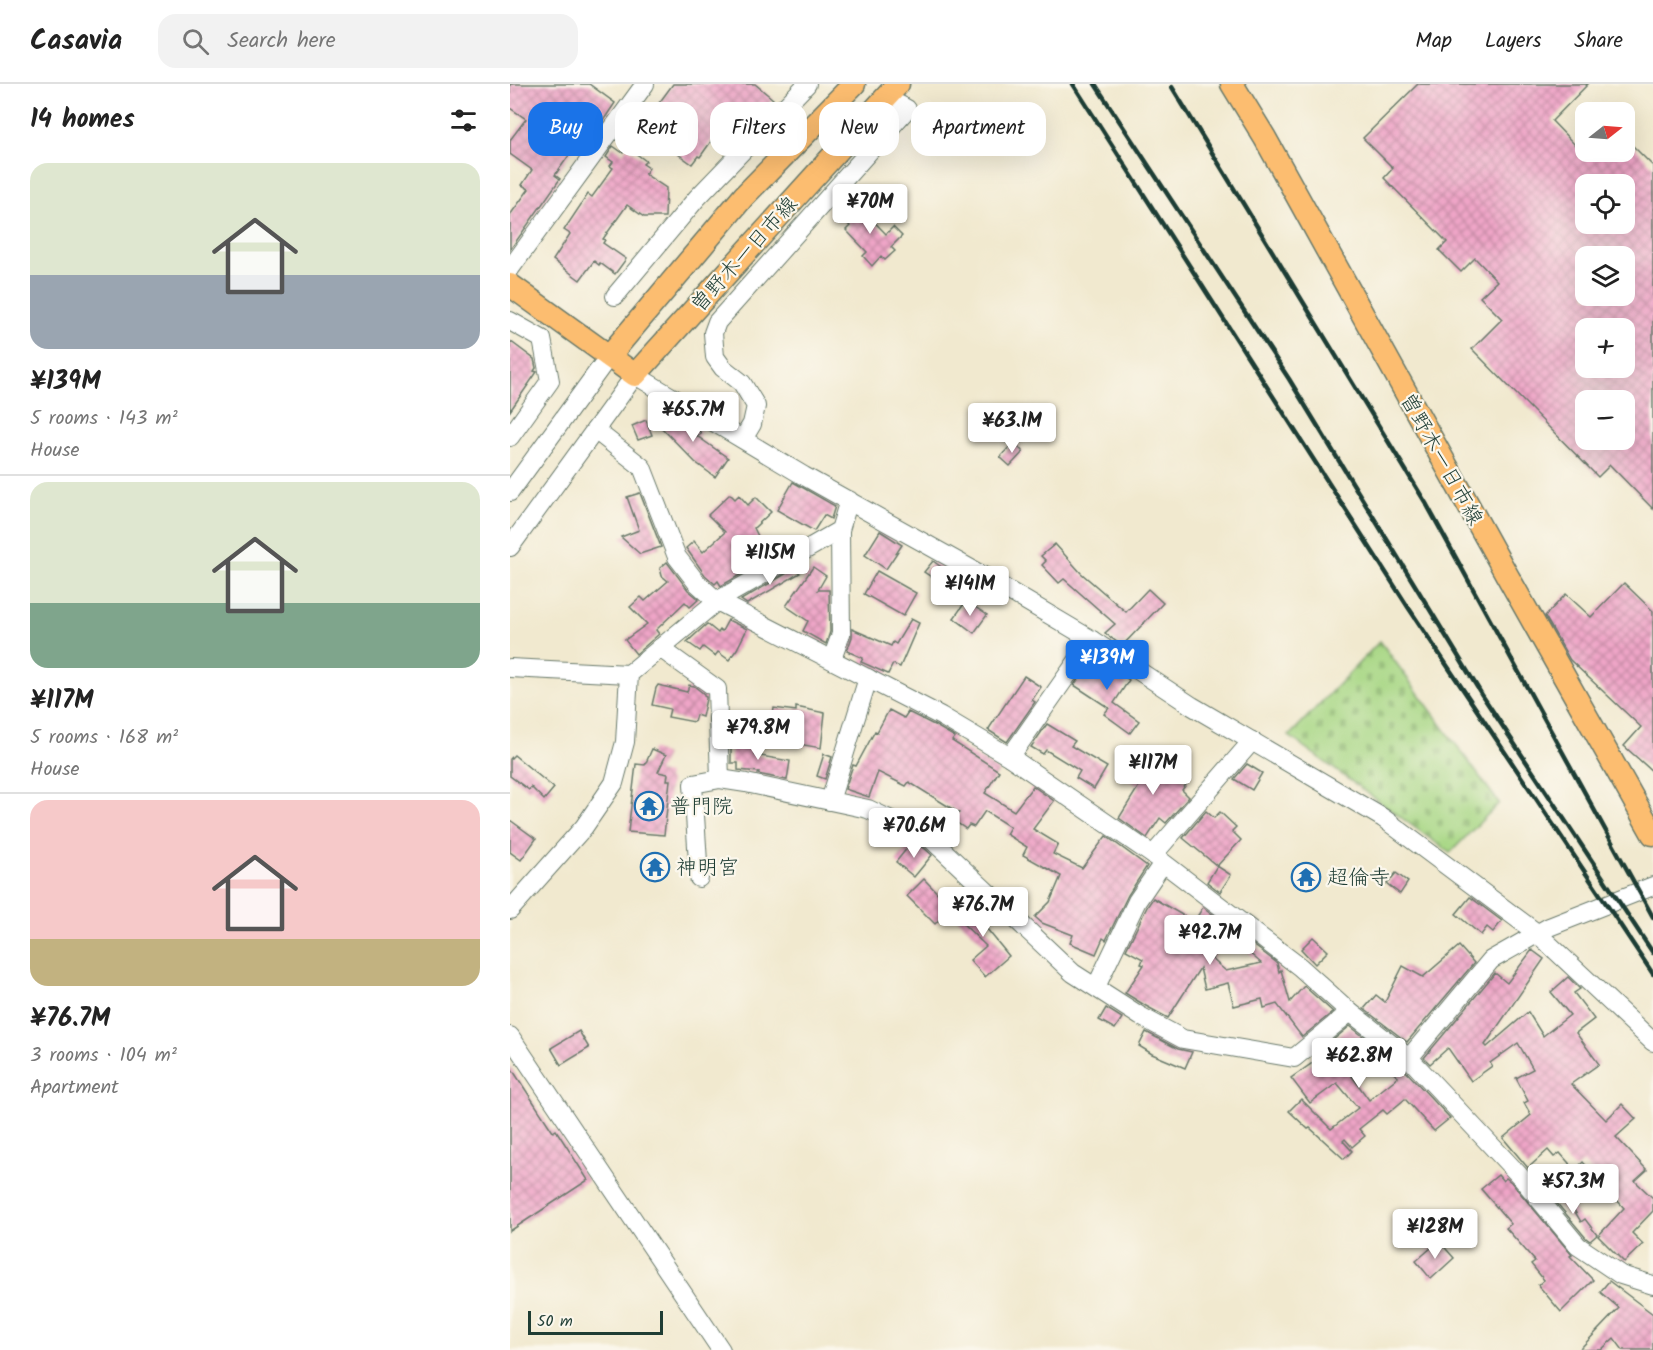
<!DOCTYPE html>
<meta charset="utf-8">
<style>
:root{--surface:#fff;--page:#f2f2f2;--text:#222;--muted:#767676;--line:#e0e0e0;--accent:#1a73e8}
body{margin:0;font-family:Kalam,"Klee One",sans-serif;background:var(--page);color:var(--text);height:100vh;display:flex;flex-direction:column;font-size:22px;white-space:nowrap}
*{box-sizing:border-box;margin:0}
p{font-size:20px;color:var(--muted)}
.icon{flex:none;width:33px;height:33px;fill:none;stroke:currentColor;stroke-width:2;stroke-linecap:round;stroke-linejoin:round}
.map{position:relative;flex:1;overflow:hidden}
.panel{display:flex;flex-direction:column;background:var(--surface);width:510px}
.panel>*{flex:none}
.banner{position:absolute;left:18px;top:18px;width:570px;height:54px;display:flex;gap:12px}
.needle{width:39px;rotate:73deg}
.buttons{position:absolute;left:1065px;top:18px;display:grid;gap:12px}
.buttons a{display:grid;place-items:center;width:60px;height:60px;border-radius:12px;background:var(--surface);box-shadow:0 6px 24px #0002;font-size:30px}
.scale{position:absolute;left:18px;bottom:15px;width:135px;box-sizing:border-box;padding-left:6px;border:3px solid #1f3d34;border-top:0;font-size:16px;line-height:21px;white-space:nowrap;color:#1f3d34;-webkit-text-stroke:4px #fbf7ec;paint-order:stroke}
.price{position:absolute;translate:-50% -51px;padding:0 14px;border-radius:6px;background:#fff;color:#222;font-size:20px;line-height:39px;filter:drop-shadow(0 2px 3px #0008)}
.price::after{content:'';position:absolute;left:50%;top:36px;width:18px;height:14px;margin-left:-9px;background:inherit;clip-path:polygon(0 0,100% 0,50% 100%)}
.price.active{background:var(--accent);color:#fff}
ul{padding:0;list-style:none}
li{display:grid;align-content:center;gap:12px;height:318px;padding:0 30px}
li+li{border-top:2px solid var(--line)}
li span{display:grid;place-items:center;height:186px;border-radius:18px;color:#555}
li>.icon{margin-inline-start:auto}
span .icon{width:108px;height:108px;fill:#fffc;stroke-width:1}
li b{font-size:26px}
h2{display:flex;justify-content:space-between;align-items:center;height:72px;padding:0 30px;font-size:26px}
.chip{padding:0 21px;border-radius:18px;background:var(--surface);box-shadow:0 6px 24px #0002;font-size:21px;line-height:54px}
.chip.active{background:var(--accent);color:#fff}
header{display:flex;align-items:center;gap:36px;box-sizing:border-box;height:84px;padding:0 30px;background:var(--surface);border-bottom:2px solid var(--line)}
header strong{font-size:28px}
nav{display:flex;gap:33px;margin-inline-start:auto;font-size:21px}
.search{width:420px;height:54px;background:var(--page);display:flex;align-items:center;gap:15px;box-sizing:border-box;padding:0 21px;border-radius:18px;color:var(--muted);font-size:22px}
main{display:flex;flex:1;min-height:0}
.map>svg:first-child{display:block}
.cemetery{fill:url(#cemetery-stones);stroke:#648a5c;stroke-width:1.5}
.building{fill:url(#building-cross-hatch);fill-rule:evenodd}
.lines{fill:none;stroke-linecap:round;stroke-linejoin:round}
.minor-casing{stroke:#68796a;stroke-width:20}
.major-casing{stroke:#68796a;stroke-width:25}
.minor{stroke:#fff;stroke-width:18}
.major{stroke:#fcbd6f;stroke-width:22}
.rail{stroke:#1f3d34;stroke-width:4.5}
.labels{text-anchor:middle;stroke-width:4.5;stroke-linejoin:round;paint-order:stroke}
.street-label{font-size:21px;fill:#1f3d34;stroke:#fbf7ec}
.poi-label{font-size:21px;fill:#1f3d34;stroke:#fbf7ec;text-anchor:start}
</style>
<header>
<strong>Casavia</strong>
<div class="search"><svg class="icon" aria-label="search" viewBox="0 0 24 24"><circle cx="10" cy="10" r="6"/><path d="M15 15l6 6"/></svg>Search here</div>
<nav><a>Map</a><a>Layers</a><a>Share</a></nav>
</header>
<main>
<section class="panel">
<h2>14 homes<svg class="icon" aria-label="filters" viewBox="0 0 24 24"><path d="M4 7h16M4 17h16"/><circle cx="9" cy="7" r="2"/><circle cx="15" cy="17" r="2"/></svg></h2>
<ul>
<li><span style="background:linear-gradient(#dfe7d0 60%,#9aa5b1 0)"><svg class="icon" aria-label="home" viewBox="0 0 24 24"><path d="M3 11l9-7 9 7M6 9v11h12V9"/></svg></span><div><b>¥139M</b><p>5 rooms · 143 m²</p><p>House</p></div></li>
<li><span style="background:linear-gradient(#dfe7d0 65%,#7fa58c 0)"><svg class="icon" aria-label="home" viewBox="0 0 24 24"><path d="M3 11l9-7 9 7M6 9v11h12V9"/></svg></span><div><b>¥117M</b><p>5 rooms · 168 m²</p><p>House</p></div></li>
<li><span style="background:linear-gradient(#f6c9c9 75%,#c2b280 0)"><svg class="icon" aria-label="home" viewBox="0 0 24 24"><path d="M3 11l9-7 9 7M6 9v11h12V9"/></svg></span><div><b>¥76.7M</b><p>3 rooms · 104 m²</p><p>Apartment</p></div></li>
</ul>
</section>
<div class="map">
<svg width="1143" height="1266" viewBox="0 0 1143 1266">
<defs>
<pattern id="cemetery-stones" width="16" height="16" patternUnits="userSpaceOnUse" patternTransform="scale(1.5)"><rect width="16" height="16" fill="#a8d785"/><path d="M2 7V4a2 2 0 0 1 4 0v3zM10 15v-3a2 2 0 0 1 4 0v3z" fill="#90b973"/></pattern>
<pattern id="building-cross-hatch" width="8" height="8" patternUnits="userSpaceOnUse" patternTransform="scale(1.5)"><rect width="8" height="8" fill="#efa5c7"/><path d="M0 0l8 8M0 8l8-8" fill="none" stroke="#c188a2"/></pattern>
</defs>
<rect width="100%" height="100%" fill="#fbf7ec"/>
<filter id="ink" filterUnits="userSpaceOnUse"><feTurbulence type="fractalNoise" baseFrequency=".0167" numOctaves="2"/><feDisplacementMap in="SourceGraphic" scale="12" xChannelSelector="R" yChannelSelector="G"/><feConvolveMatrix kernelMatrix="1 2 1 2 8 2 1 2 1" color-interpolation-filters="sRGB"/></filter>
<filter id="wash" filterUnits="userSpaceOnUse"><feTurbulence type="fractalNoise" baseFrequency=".008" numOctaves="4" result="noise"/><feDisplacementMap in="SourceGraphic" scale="24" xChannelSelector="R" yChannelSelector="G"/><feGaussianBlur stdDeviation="1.35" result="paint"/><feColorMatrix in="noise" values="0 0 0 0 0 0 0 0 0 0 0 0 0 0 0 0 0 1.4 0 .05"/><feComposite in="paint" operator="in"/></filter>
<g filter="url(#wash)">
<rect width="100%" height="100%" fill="#f1e9cf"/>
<polygon class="cemetery" points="870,557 989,719 940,769 779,652"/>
<g id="blocks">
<g class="building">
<polygon points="0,0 79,0 105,19 74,65 67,60 45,91 50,95 0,166 0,131 19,105 12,101 22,86 0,70 0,56 16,35 0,24"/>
<polygon points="163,0 245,0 263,15 249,34 221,62 207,49 190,73 188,72 182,80 147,55 151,49 135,38"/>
<path d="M908,0H1078L1042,37L1067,63L1076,54V68H1114V53L1143,82V425L1100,381L1088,393L962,265L992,235L970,213L987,197L965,174L951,188L929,166L937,158L874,94L883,84L853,54ZM1076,100H1114V140H1076ZM1076,172H1114V212H1076ZM1076,244H1114V284H1076ZM1076,316H1114V356H1076Z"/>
<polygon points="103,62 113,69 117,63 136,77 133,80 139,84 135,90 156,104 155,133 134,133 117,121 93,155 95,156 93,159 116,175 105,190 90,179 89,181 84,177 70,196 43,176 60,150 54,146 78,110 82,113 103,84 100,82 103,78 96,73"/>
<polygon points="345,118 376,150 383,143 392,152 381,163 385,167 375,176 371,172 362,182 353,172 357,168 336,146 340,142 331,133"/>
<polygon points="0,257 24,275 26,284 24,287 27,288 0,327"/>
<polygon points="162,326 178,336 191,349 187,352 218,374 205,393 185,378 148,340"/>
<polygon points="136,336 142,351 128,356 122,342"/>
<polygon points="504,358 513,368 500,382 490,373"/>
<polygon points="283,398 325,422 321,435 314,431 304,447 267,426"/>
<polygon points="130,409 151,463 130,470 111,453 129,446 117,413"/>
<polygon points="220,410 225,415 229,411 238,421 246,413 261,428 244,444 255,466 259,458 266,470 211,502 208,497 205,500 195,491 176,464 184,457 193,468 215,448 198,431"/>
<polygon points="370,447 392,461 376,485 355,471"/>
<polygon points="545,460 571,489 616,528 638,505 653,519 612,562 595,549 605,540 554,495 549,499 532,481 536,477 531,472"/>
<polygon points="423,477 434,485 426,496 414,488"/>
<polygon points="157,478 178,506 189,515 180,523 175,518 146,546 149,550 126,570 115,556 137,540 120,523 131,513 135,517 158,497 152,492 150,484"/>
<polygon points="303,483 316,492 308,506 319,506 320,548 316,560 293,547 298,537 276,522"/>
<polygon points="284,485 290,489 237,520 231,516"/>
<polygon points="367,487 406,509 393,532 354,510"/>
<polygon points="1114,499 1143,527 1143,688 1114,662 1131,643 1060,576 1035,532 1056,510 1081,533"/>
<polygon points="456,517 477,531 464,549 444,534"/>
<polygon points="401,535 409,539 390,583 383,580 378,590 351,578 353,574 337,567 342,553 342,545 381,562 383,558 386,560"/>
<polygon points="218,536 237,545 227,565 219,576 208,568 205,572 193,563 190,567 177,558 197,540 208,549 210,546 212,547"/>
<polygon points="582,576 588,580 591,576 619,596 604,619 629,637 620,649 594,630 599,624 564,601"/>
<polygon points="514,592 531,603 522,616 525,618 497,658 478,646"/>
<polygon points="148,601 177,608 179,601 184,602 194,610 194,612 196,613 196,615 192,633 186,631 184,638 158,633 160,625 142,621 146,604"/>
<polygon points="286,623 315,629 311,664 276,658 278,646 261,644 264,624 286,627"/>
<polygon points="379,626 394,634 398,628 426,642 445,653 442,657 489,687 475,709 504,727 523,702 544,717 523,745 548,760 543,770 572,784 596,752 637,782 618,811 596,856 593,854 586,870 560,859 563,851 532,839 525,833 540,818 551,792 513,771 517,763 496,750 500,743 475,727 464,743 459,741 456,745 443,736 449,729 399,698 396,702 368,688 359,713 335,705 343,681 346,682 365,647 367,648"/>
<polygon points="537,640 565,657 561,662 597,683 584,705 566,694 570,687 536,666 533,670 521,663"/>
<polygon points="221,658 245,659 245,671 280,677 277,696 248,690 249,688 228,686 228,679 221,679"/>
<polygon points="142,665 156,671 148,688 158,690 157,696 160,696 154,751 118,748 126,680 135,681"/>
<polygon points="314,670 322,673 315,695 307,692"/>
<polygon points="635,670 678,698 672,706 679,713 656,739 650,734 637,754 609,734 629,702 618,695"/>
<polygon points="4,671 44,704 34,716 21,703 19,706 0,692 0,675"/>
<polygon points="737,680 752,689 742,706 724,695"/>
<polygon points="696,727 704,734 710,728 726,743 722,747 731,756 707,782 721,791 710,808 697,798 707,782 673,754"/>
<polygon points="0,736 26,755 11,776 0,768"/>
<polygon points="402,758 414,764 422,771 404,793 386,778"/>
<polygon points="886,789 898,798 890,810 877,800"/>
<polygon points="414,795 441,823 425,840 397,812"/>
<polygon points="960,813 992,837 983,848 977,843 971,851 946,830"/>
<path d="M643,814L684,838L693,823L767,879L769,888L771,886L780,918L794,902L823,928L792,953L767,920L754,924L752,915L724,922L718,899L695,905L690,884L658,934L636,922L615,909L634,881L631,880L633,875L616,866L637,823ZM717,850L751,879L716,887L702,875Z"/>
<polygon points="468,815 483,829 472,839 499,872 475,893 460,876 476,862 447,834"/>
<polygon points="803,853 818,867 805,880 791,865"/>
<polygon points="949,862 964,879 897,958 854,925 866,911 875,918 893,882 913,893"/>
<polygon points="1022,866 1034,875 975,961 977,963 1018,928 1033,952 1060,931 1041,908 1058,893 1070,905 1064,909 1084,935 1066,949 1089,980 1061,1000 1096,1036 1112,1020 1126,1035 1106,1053 1137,1086 1125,1097 1143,1114 1143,1127 1122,1149 1133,1160 1114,1178 1088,1152 1114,1124 1073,1078 1065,1086 1050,1069 1044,1073 1038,1066 1018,1084 993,1054 1021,1031 1014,1019 1018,1017 1006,994 1023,985 1008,959 980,979 982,982 961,997 938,964 920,980 914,974 985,889 997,899"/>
<polygon points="596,924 612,934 605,945 589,936"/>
<path d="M840,942L891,982L940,1034L924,1047L895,1015L877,1030L873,1026L849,1045L855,1052L842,1063L835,1055L833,1057L842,1067L834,1075L800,1044L798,1045L779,1027L791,1015L821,1045L848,1024L827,999L800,1019L781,994L808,975L805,971ZM862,969L888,993L859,1016L838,987Z"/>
<polygon points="69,947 79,964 51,981 41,964"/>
<polygon points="636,948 668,965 682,968 675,984 642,970 629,962"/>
<polygon points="0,982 43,1048 46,1046 78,1096 0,1147"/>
<polygon points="988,1091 993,1097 996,1094 1001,1098 1062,1171 1060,1172 1083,1196 1051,1228 1028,1201 1034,1196 1021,1180 1025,1177 996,1144 1001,1140 971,1105"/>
<polygon points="1051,1104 1071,1138 1075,1135 1087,1151 1080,1157 1076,1154 1040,1111"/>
<polygon points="929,1157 944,1174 921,1195 906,1177"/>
<polygon points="1099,1197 1143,1230 1143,1266 1113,1266 1104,1254 1091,1266 1069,1266 1109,1224 1090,1208"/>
</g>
</g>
</g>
<g filter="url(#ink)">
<use href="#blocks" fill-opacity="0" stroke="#68796a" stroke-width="1.5"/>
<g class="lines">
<g class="minor-casing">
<g id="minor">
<polyline points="0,185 135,0"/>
<polyline points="105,212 187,114 297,0"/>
<polyline points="0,237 32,255 40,297 0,353"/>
<polyline points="85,346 132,383 167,473 187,499 207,517 431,632 500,673 643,771 790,883 840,928 899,974 1009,1091 1068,1162 1111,1191 1143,1201"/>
<polyline points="233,355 242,340 246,322 232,299 213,284 205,273 203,249 207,238 397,25 390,21"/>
<polyline points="0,408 99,272"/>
<polyline points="0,463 125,291 294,392 479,495 582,556 682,622 873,734 1028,850 1143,958"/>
<polyline points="150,564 207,605 210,695"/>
<polyline points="322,575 331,550 330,446"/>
<polyline points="0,584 119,590"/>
<polyline points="500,673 582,556"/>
<polyline points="320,717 358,594"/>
<polyline points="643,771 742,657"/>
<polyline points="189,794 183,700 210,695 236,699 358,725 421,755 563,889 630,932 673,955 784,974 840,928"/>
<polyline points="0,826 74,743 104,699 115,658 119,590 207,517 330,446 339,416"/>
<polyline points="586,903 627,817 653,779"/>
<polyline points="0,952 211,1266"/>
<polyline points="899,974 981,876 1039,843 1143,802"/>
</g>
</g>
<g class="major-casing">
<g id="major">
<polyline points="722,0 755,54 998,493 1143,750"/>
<polyline points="0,201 125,291 388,0"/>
<polyline points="99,272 234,112 344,0"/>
</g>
</g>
<use href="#minor" class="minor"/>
<use href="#major" class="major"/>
<g class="rail">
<polyline points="563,0 898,523 1143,890"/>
<polyline points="585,0 779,295 972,611 1143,869"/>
<polyline points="662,3 917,421 1143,833"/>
</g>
</g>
</g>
<defs>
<g id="temple-ring" transform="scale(1.5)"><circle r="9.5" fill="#fbf7ec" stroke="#1f6fb2" stroke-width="1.5"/><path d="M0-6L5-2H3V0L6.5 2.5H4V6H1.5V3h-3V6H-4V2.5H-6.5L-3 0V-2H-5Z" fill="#1f6fb2"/></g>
</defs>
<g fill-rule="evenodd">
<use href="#temple-ring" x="139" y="722"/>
<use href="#temple-ring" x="145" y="783"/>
<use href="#temple-ring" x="796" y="793"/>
</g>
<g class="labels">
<g class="street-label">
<text transform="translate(234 170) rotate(-48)" y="7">曽野木一日市線</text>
<text transform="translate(932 375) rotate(61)" y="7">曽野木一日市線</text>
</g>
<g class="poi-label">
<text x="160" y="729">普門院</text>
<text x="166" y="790">神明宮</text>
<text x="817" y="800">超倫寺</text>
</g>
</g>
</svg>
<div class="buttons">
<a><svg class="needle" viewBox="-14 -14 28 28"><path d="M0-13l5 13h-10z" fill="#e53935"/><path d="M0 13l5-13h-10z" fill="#767676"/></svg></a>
<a><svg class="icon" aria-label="locate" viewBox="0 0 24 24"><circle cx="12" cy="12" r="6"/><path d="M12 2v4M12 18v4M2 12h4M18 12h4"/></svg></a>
<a><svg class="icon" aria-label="layers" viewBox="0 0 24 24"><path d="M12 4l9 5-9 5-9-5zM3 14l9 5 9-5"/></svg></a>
<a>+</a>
<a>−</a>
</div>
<div class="scale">50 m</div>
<b class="price" style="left:360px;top:151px">¥70M</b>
<b class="price" style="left:183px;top:359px">¥65.7M</b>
<b class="price" style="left:502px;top:370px">¥63.1M</b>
<b class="price" style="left:260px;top:502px">¥115M</b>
<b class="price" style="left:460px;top:533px">¥141M</b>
<b class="price active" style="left:597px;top:607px">¥139M</b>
<b class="price" style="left:248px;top:677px">¥79.8M</b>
<b class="price" style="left:643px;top:712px">¥117M</b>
<b class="price" style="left:404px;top:775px">¥70.6M</b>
<b class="price" style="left:473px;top:854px">¥76.7M</b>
<b class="price" style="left:700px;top:882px">¥92.7M</b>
<b class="price" style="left:849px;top:1005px">¥62.8M</b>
<b class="price" style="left:1063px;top:1131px">¥57.3M</b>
<b class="price" style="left:925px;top:1176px">¥128M</b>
<div class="banner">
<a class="chip active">Buy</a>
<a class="chip">Rent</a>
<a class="chip">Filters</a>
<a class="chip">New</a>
<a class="chip">Apartment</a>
</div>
</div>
</main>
